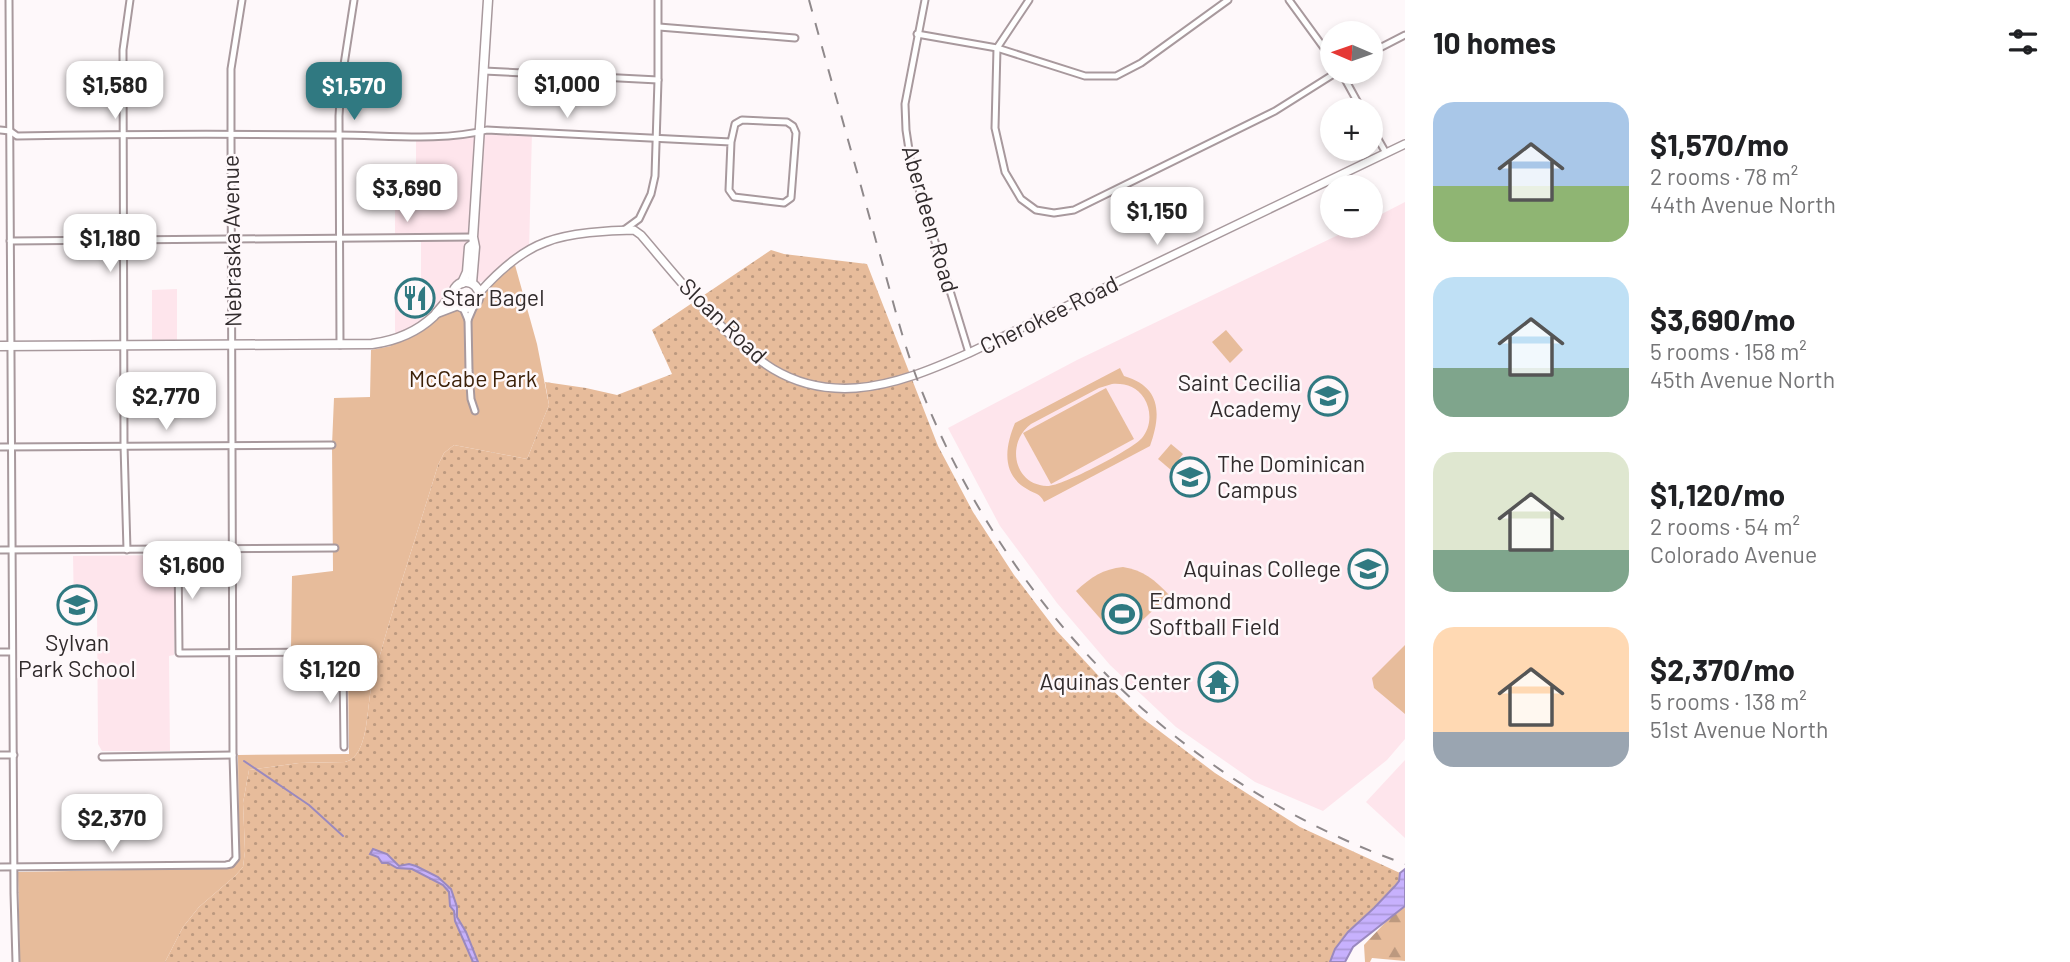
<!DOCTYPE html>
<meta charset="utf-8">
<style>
:root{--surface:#fff;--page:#f6f6f6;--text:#202124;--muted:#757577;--accent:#307981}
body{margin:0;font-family:Barlow,sans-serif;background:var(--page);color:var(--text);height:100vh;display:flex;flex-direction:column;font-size:26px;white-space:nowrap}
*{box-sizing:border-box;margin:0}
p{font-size:23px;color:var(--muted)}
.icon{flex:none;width:38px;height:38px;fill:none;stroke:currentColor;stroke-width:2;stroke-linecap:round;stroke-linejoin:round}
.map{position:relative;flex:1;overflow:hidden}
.panel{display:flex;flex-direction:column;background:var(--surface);width:665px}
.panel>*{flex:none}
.needle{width:46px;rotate:272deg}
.controls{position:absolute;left:1320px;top:21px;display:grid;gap:14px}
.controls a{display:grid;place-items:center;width:63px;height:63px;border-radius:50%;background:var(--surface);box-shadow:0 4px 10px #0003;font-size:35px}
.price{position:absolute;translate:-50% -60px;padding:0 16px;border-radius:14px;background:#fff;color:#222;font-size:23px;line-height:46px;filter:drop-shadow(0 2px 4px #0008)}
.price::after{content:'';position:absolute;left:50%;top:42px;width:21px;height:16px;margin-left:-10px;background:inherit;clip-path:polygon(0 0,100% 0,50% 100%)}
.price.active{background:var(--accent);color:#fff}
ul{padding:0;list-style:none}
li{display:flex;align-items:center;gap:21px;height:175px;padding:0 28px}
li span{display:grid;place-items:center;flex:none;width:196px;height:140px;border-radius:21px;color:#555}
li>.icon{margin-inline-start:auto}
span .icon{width:84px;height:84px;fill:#fffc;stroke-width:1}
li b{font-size:30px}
h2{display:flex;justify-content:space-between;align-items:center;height:84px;padding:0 28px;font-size:30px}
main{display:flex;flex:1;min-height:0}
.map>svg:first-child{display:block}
.built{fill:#fee5ec}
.grass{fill:url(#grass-dots)}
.forest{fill:url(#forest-firs)}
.park{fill:#e7bc9b;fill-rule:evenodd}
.water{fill:url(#water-rules);stroke:#9a89be;stroke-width:2}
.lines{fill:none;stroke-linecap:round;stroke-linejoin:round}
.stream{stroke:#9a89be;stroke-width:2}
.street-casing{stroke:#a8999d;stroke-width:9}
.secondary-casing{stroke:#a8999d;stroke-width:10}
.primary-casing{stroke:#a8999d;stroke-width:11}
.street{stroke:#fff;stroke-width:5}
.secondary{stroke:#fff;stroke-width:7}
.primary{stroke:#fff;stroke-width:8}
.rail{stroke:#8f898b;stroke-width:2;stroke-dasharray:12 12;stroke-linecap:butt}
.labels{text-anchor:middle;stroke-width:5;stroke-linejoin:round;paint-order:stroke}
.street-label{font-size:23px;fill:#312b2c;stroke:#fef8fa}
.poi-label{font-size:23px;fill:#312b2c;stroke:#fef8fa;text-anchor:start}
.park-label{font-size:23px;fill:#3c2109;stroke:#fef8fa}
</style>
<main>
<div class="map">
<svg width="1405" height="962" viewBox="0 0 1405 962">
<defs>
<pattern id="grass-dots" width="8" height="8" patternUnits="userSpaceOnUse" patternTransform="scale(1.75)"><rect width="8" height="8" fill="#e7bc9b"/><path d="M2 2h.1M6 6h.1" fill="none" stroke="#bc997f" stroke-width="1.8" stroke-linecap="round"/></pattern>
<pattern id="forest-firs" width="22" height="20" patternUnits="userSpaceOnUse" patternTransform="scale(1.75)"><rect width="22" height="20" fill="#e7bc9b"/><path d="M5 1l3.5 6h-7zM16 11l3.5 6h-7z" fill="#bc997f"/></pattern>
<pattern id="water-rules" width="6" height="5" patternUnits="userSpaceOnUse" patternTransform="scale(1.75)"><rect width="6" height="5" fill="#c7b1fd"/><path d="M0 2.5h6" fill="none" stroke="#ab98d9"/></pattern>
</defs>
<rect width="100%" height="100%" fill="#fef8fa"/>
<g class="built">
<polygon points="487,130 532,132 529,251 491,279 474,284 468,282 461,283 437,313 395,339 395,288 421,287 421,238 395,238 395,187 416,186 416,136 468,134"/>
<polygon points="1405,202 1405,739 1387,760 1323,811 1255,782 1176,727 1110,665 1057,603 1000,526 948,428 1077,360 1357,226 1370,226 1370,220"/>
<polygon points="177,289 177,345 152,346 152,290"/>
<polygon points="174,555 174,655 169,656 170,751 102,751 98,744 97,610 74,610 73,556"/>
<polygon points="1405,760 1405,838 1366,802"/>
</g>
<path class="grass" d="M771,250L784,254L867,264L938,446L973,512L1014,575L1056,630L1107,685L1141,717L1215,773L1300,827L1400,873L1399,881L1374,908L1348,932L1341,940L1330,962H165L183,927L199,907L235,876L243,867L245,851L243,803L249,770L299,763L345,762C370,756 366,706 372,685C391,611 416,538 438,465L444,453L454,445L527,459L549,405L545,382L586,388L617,395L672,374L652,330Z"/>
<polygon class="forest" points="1405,905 1405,961 1372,958 1370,962 1365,962 1364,945 1397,910"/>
<g class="park">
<path d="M515,265L537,344L549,405L527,459L454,445L444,453L438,465C416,538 391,611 372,685C366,706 370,756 345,762L299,763L249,770L243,803L245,851L243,867L235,876L199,907L183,927L165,962H20L18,872L230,868L238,860L239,853L238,755L349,754L348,669L346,655L337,648H291L292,576L333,571L332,445L334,398L370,397L371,350L391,346V344L424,330L447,311L468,309L487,287Z"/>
<polygon points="1226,330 1243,350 1230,363 1212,342"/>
<path d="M1120,368L1124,376C1162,387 1161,415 1150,446L1044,502C1040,493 1035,494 1027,489C1001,474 1005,447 1015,423ZM1112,384C1125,383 1137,387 1144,398C1152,411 1151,427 1142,438C1133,449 1061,487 1047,486C1013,485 1006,442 1031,424L1099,388Z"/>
<polygon points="1106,388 1134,439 1051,484 1023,433"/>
<polygon points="1171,444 1183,454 1171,470 1158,459"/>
<path d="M1123,567C1143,570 1155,580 1169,595L1128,634L1113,633L1076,591C1091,577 1103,569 1123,567Z"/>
<polygon points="1405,645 1405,714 1374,688 1372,678"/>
</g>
<g class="water">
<polygon points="373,849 387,854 399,866 409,864 416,866 438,877 451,889 457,907 457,917 466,932 478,962 473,962 455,921 454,911 450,906 449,892 443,885 412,869 397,868 388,863 382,863 378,857 370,854"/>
<polygon points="1405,869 1405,906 1353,947 1345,962 1330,962 1335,949 1348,932 1374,908 1395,886 1399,881 1400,873"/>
</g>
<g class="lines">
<polyline class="stream" points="244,761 309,805 343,836"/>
<g class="street-casing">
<g id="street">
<polyline points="9,0 14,893 16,962"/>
<polyline points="925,0 905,104 906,130 911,163 969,353"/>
<polyline points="1029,0 997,48 995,128 1005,172 1021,199 1036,210 1054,213 1074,210 1275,111 1337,72"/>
<polyline points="1289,0 1332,59"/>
<polyline points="659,27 795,38"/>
<polyline points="917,34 997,48 1085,76 1116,76 1141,63 1228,0"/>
<polyline points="1370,53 1405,35"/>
<polyline points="484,71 658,80"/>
<polyline points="1341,72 1362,110"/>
<polyline points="1370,125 1386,153"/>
<path d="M0,130L10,131L17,136C124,134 231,134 338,135C385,135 441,142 487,130L731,142L735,124L742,120L787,122L793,126L796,133L791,198L784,203L734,197L729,190L731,142"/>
<polyline points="624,230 639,219 651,194 655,176 658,80 658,0"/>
<polyline points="10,241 473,237"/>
<polyline points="463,308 468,320 469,370 471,399 475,411"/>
<polyline points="468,320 474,306"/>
<polyline points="340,345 339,116 341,84 354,0"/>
<polyline points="0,447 332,445"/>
<polyline points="0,550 335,548"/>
<polyline points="127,550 124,445 123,50 130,0"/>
<polyline points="178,550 179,653 336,652 340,656 343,668 344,747"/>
<polyline points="0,652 12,652"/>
<polyline points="0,755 14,755"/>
<polyline points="102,757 233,755"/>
<polyline points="0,867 226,865 231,864 236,858 233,755 231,135 231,69 242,0"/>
</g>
</g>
<g class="secondary-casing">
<path id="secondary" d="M480,292C497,273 521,251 546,242C568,233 610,230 634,230L641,235C677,277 727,341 773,369C798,384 827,390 856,388C895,385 933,369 969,353L1405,144"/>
</g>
<g class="primary-casing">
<g id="primary">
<circle cx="466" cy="295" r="13"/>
<polyline points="462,283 467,272 469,247 473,244"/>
<polyline points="472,283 475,247 473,237 488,0"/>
<polyline points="437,313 458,305"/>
<path d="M0,346L372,344C394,341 417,332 434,316C440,309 446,301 453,295"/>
</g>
</g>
<use href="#street" class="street"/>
<use href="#secondary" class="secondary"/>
<use href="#primary" class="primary"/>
<path class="rail" d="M809,0C831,80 854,160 876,241C890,288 901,338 919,384C1006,607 1177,783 1405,864"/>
</g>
<defs>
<g id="restaurant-ring" transform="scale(2.0125)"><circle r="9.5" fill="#fef8fa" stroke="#307981" stroke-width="1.5"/><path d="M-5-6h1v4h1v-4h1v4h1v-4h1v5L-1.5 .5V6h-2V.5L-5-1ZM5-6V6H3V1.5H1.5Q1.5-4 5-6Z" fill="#307981"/></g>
<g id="school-ring" transform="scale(2.0125)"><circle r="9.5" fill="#fef8fa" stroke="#307981" stroke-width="1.5"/><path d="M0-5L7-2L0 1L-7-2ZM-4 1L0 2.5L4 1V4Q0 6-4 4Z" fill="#307981"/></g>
<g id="university-ring" transform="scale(2.0125)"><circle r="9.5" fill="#fef8fa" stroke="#307981" stroke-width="1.5"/><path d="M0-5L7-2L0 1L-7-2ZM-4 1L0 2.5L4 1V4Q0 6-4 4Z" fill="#307981"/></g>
<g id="stadium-ring" transform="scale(2.0125)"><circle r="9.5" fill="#fef8fa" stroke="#307981" stroke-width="1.5"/><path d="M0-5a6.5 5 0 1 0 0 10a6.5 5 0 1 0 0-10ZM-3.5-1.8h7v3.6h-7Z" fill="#307981"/></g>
<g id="temple-ring" transform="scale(2.0125)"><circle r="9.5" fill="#fef8fa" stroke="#307981" stroke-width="1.5"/><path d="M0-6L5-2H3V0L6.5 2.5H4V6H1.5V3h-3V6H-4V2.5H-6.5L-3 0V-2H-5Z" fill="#307981"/></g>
</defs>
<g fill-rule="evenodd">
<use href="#restaurant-ring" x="415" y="298"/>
<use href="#school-ring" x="1328" y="396"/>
<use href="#school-ring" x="1190" y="477"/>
<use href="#university-ring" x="1368" y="569"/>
<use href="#school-ring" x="77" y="605"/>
<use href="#stadium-ring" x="1122" y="614"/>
<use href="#temple-ring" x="1218" y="682"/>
</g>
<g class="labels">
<g class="street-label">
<text transform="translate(930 219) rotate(74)" y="8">Aberdeen Road</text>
<text transform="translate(232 241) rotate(-91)" y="8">Nebraska Avenue</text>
<text transform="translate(1049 315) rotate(-26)" y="8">Cherokee Road</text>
<text transform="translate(723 321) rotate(44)" y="8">Sloan Road</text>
</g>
<g class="poi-label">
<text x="442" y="306">Star Bagel</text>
<text x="1301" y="391" text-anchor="end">Saint Cecilia<tspan x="1301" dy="26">Academy</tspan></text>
<text x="1217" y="472">The Dominican<tspan x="1217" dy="26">Campus</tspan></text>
<text x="1341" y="577" text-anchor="end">Aquinas College</text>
<text x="1149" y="609">Edmond<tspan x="1149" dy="26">Softball Field</tspan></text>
<text x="77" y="651" text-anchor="middle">Sylvan<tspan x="77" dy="26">Park School</tspan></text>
<text x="1191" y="690" text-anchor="end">Aquinas Center</text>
</g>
<g class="park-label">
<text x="473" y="387">McCabe Park</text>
</g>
</g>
</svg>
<div class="controls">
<a><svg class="needle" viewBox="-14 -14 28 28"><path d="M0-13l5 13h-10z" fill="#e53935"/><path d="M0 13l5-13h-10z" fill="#757577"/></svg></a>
<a>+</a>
<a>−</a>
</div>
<b class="price" style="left:567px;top:120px">$1,000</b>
<b class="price" style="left:115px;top:121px">$1,580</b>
<b class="price active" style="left:354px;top:122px">$1,570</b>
<b class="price" style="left:407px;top:224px">$3,690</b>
<b class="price" style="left:1157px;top:247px">$1,150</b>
<b class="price" style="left:110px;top:274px">$1,180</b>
<b class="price" style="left:166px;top:432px">$2,770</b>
<b class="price" style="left:192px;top:601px">$1,600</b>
<b class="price" style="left:330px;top:705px">$1,120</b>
<b class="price" style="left:112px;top:854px">$2,370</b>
</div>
<section class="panel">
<h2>10 homes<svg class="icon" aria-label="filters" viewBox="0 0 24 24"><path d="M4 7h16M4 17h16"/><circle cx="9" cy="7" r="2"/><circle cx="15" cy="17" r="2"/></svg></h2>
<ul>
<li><span style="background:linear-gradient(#a9c7e8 60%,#8fb573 0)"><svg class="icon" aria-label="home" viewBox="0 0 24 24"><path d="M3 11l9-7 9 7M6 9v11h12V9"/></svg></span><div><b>$1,570/mo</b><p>2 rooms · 78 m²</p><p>44th Avenue North</p></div></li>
<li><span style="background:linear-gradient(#bfe0f5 65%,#7fa58c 0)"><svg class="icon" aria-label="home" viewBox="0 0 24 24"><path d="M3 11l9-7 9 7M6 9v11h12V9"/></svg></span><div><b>$3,690/mo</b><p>5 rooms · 158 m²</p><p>45th Avenue North</p></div></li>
<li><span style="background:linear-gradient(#dfe7d0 70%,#7fa58c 0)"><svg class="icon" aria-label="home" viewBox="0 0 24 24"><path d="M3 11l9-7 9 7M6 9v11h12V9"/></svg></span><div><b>$1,120/mo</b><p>2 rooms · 54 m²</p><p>Colorado Avenue</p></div></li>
<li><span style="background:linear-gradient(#ffd9b3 75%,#9aa5b1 0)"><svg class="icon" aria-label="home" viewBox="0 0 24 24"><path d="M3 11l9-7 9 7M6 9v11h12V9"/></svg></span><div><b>$2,370/mo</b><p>5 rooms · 138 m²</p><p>51st Avenue North</p></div></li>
</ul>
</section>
</main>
